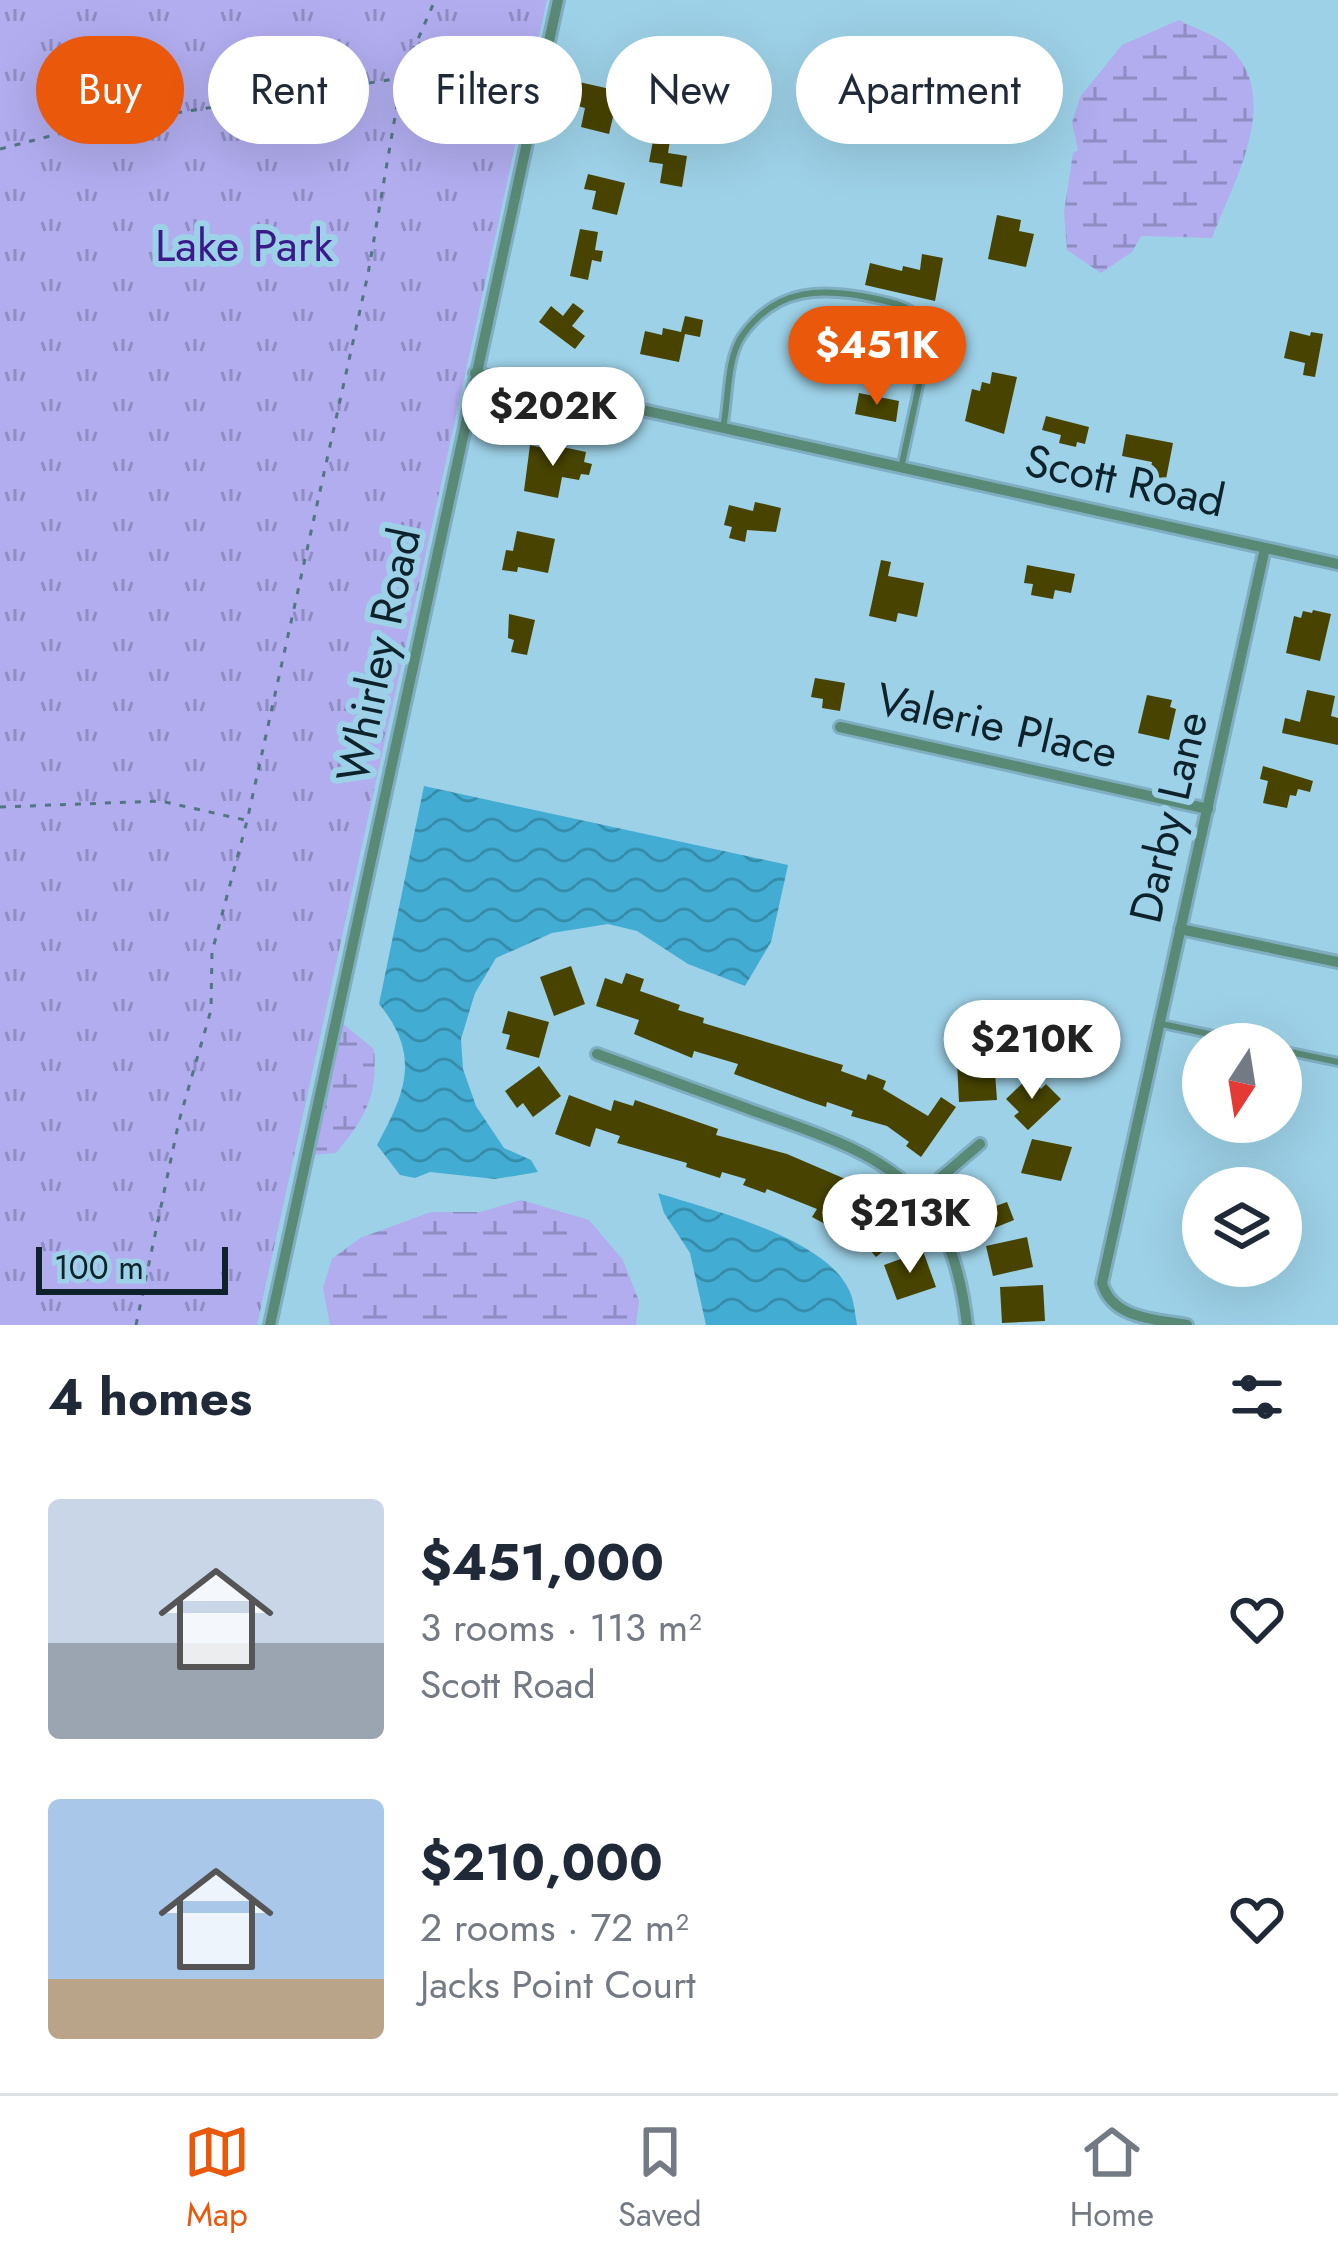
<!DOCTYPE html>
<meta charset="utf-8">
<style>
:root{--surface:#fff;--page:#f2f2f3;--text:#1f2937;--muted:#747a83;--line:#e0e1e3;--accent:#ea580c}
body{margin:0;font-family:Jost,sans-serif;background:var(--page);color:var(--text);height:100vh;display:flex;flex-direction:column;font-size:45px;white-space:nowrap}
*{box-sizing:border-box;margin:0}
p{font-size:39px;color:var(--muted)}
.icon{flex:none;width:66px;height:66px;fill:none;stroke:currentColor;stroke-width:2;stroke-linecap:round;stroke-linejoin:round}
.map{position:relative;height:1325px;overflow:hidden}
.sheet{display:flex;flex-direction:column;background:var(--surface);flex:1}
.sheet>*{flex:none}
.guide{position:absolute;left:36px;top:36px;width:1266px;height:108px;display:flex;gap:24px}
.needle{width:78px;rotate:192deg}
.buttons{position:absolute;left:1182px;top:1023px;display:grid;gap:24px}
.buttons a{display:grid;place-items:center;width:120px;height:120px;border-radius:50%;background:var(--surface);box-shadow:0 12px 48px #0002;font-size:60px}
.scale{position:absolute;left:36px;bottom:30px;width:192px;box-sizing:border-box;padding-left:12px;border:6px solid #0d222a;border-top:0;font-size:33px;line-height:42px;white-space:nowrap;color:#0d222a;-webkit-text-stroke:9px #9dd1e7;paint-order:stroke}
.price{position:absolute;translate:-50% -102px;padding:0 27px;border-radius:42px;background:#fff;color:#222;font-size:39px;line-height:78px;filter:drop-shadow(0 3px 6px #0008)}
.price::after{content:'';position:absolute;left:50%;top:72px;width:36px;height:27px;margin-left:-18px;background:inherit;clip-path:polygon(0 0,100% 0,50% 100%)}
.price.current{background:var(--accent);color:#fff}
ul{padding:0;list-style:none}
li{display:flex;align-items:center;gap:36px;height:300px;padding:0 48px}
li span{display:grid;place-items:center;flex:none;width:336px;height:240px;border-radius:12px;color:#555}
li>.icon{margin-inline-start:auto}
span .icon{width:144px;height:144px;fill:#fffc;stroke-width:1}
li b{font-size:51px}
h2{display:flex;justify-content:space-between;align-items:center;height:144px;padding:0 48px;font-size:51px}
.tag{padding:0 42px;border-radius:54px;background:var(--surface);box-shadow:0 12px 48px #0002;font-size:42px;line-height:108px}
.tag.current{background:var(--accent);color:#fff}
.menu{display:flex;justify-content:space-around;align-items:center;height:168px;border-top:3px solid var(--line);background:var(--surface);font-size:33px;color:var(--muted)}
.menu a{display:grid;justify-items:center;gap:6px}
.menu .current{color:var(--accent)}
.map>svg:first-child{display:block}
.wetland{fill:url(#wetland-marsh)}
.park{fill:url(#park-tufts)}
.water{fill:url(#water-waves)}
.building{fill:#484400}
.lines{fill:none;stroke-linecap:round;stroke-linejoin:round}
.service-casing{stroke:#80aec1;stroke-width:12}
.minor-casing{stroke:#80aec1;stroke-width:16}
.path{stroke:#527584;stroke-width:3;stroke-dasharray:6 9;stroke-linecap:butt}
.service{stroke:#598a76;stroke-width:6}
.minor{stroke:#598a76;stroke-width:10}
.labels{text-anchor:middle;stroke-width:12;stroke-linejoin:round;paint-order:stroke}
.park-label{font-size:45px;fill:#391a88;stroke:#9dd1e7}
.street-label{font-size:45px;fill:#0d222a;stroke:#9dd1e7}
</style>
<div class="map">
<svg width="1338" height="1325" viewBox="0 0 1338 1325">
<defs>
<pattern id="wetland-marsh" width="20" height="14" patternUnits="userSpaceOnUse" patternTransform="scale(3)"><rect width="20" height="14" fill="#b1adef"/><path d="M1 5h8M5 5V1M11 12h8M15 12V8" fill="none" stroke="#8e8cc2"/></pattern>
<pattern id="park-tufts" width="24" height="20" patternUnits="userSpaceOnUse" patternTransform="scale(3)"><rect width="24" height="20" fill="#b1adef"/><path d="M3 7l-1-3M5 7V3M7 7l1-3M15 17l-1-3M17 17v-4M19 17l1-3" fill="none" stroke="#8e8cc2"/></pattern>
<pattern id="water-waves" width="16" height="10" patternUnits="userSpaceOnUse" patternTransform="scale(3)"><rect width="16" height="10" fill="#43acd3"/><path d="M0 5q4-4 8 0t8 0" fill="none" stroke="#368cab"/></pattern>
</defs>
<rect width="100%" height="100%" fill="#9dd1e7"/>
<g class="wetland">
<path d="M1179,20C1194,28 1216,35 1228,46C1285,98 1232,183 1212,238L1141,236L1132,252L1101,273L1067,250L1064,212L1073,153L1078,150L1072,123L1080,97L1122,45Z"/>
<path d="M342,1023L374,1049C378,1096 365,1118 336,1153L313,1155Z"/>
<polygon points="521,1200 589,1220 623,1260 639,1301 636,1325 330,1325 323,1288 332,1259 360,1238 431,1212 480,1212"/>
</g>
<polygon class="park" points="0,0 547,0 257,1325 0,1325"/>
<g class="water">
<path d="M424,786L788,865L771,942L745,986L688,964L637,931L608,924L552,933L496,958L475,993L461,1039L463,1069L476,1106L504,1148L531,1160L538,1172L495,1179L430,1172L415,1178L400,1175L377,1145C406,1092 421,1055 379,1004Z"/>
<path d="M658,1193C710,1210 821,1236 848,1288C854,1298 855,1314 857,1325H706L690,1253L664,1213Z"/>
</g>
<g class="building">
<polygon points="579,82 619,91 609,134 581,127 585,108 574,105"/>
<polygon points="656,125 672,128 668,153 687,156 682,187 660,183 663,164 649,162"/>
<polygon points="588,174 625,183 617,215 592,209 596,191 584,189"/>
<polygon points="997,215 1021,220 1019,231 1034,234 1026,267 988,259"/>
<polygon points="580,229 598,232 595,250 603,251 601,262 592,260 588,280 570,276"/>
<polygon points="922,254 943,258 935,301 865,285 870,263 902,271 903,266 920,270"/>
<polygon points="573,303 584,311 572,326 585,336 575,349 539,322 551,306 563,316"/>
<polygon points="685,316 703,320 700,337 685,334 679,362 640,354 645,331 662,335 663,328 681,332"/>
<polygon points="1290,331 1310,336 1311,332 1323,334 1315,377 1303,375 1305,363 1284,358"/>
<polygon points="992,372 1017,377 1004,434 965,421 972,389 980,391 982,382 990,384"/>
<polygon points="859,393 899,401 896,422 855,414"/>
<polygon points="1046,416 1089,427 1085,444 1077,442 1076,447 1059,443 1061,435 1042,430"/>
<polygon points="1126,434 1173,443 1166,479 1149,475 1152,462 1122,456"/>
<polygon points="544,443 586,452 584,462 592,464 589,475 581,474 579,480 562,477 558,498 524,491 530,445 543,448"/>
<polygon points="755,502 781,508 776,532 747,530 745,542 729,538 732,527 724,525 729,505 753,511"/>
<polygon points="517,531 555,539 548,573 518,567 517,572 502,570 506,550 513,551"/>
<polygon points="881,560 891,562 888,576 924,583 917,617 898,613 896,622 869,616"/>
<polygon points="1027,565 1075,574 1071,593 1055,590 1053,599 1031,595 1033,584 1024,583"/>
<polygon points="1313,610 1331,614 1320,661 1286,653 1294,616 1301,618 1303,611 1312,613"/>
<polygon points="509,614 535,620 527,655 511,652 514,640 508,638"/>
<polygon points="815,678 845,683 840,711 822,708 823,699 811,697"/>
<polygon points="1307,690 1335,696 1331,716 1338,718 1338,745 1282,733 1285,718 1300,722"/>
<polygon points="1147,695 1172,700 1170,707 1176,709 1169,740 1138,733"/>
<polygon points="1263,766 1313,781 1310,792 1298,789 1296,796 1290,795 1287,808 1263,803 1268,781 1260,779"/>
<polygon points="571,966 585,1004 554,1016 540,977"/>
<polygon points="626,973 644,979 640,991 680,1005 678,1010 704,1018 703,1023 843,1065 841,1071 866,1080 868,1074 886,1081 883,1089 928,1116 941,1097 956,1107 921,1157 906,1146 909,1142 887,1126 851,1116 853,1111 827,1102 826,1107 808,1101 734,1074 738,1064 694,1051 692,1058 634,1034 639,1020 596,1006 605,978 622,984"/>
<polygon points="508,1011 549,1022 539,1058 506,1049 510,1035 502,1033"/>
<polygon points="994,1060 997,1100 959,1102 957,1062"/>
<polygon points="539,1066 561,1096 533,1117 523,1103 517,1108 505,1091"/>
<polygon points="1030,1076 1041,1089 1046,1084 1061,1099 1028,1130 1014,1116 1019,1112 1006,1099"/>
<polygon points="569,1095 611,1111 614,1100 633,1106 635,1100 718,1129 716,1135 787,1154 864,1187 844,1225 827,1220 825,1224 812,1217 817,1209 767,1189 765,1193 743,1185 746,1179 722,1172 720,1178 686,1167 687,1163 617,1143 620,1136 596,1128 590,1147 555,1134"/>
<polygon points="1032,1139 1072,1147 1061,1181 1021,1173"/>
<polygon points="989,1190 996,1206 1007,1202 1014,1220 977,1235 963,1201"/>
<polygon points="883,1210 891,1221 898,1216 909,1230 876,1257 855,1233"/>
<polygon points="1027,1237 1033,1267 993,1276 986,1246"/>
<polygon points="923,1251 936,1287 897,1300 884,1265"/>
<polygon points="1043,1285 1045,1321 1002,1323 1000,1287"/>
</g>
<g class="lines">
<g class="service-casing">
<g id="service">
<path d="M723,428C729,400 726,360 742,336C776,287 823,287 877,299C901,304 917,309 931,330L901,468"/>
<polyline points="1162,1024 1256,1044"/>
<polyline points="1281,1050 1338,1062"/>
</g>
</g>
<g class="minor-casing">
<g id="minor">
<polyline points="475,373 1338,564"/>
<polyline points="840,727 1208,809"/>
<polyline points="1180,929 1338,962"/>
<path d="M597,1054C646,1072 696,1090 746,1108C804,1130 876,1148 919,1196C950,1230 962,1281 967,1325"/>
<polyline points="919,1196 980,1144"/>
<polyline points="270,1325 558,0"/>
<path d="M1187,1325C1155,1319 1112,1319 1102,1283L1265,548"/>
</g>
</g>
<g class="path">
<polyline points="0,149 85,127 466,68 530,73"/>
<polyline points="0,807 161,801 245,820"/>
<polyline points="136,1325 179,1121 211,1010 212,952 247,821 368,274 402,76 435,0"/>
</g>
<use href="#service" class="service"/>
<use href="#minor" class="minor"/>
</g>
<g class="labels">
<g class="park-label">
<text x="244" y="261">Lake Park</text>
</g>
<g class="street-label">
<text transform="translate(1125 480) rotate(12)" y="16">Scott Road</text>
<text transform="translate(378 655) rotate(-78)" y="16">Whirley Road</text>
<text transform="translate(997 725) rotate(13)" y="16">Valerie Place</text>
<text transform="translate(1168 817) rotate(-77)" y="16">Darby Lane</text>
</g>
</g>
</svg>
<div class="buttons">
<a><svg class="needle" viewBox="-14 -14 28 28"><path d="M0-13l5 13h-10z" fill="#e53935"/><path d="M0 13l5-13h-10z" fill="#747a83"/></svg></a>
<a><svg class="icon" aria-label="layers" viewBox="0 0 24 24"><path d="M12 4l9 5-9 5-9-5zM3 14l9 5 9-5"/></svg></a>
</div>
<div class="scale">100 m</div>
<b class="price current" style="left:877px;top:408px">$451K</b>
<b class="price" style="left:553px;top:469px">$202K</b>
<b class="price" style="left:1032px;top:1102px">$210K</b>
<b class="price" style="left:910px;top:1276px">$213K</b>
<div class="guide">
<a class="tag current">Buy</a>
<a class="tag">Rent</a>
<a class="tag">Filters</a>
<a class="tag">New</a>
<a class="tag">Apartment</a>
</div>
</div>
<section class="sheet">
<h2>4 homes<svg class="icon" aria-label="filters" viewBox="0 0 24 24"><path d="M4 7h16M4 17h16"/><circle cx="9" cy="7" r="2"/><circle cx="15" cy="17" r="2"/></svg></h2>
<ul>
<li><span style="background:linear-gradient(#c9d6e8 60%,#9aa5b1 0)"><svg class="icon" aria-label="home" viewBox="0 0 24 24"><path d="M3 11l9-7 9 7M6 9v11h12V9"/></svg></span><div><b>$451,000</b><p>3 rooms · 113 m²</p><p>Scott Road</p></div><svg class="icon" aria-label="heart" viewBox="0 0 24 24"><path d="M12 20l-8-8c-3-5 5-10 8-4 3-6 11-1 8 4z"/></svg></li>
<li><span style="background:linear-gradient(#a9c7e8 75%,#b9a48a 0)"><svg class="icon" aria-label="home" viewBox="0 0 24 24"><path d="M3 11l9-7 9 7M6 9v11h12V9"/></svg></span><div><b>$210,000</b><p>2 rooms · 72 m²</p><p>Jacks Point Court</p></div><svg class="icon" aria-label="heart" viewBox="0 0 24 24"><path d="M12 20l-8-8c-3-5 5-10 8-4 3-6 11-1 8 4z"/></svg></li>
</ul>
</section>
<nav class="menu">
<a class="current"><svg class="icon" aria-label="map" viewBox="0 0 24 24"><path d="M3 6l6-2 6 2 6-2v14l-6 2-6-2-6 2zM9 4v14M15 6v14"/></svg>Map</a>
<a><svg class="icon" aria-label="saved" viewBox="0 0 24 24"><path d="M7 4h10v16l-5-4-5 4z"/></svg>Saved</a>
<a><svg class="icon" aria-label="home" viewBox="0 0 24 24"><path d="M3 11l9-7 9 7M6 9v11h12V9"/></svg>Home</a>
</nav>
